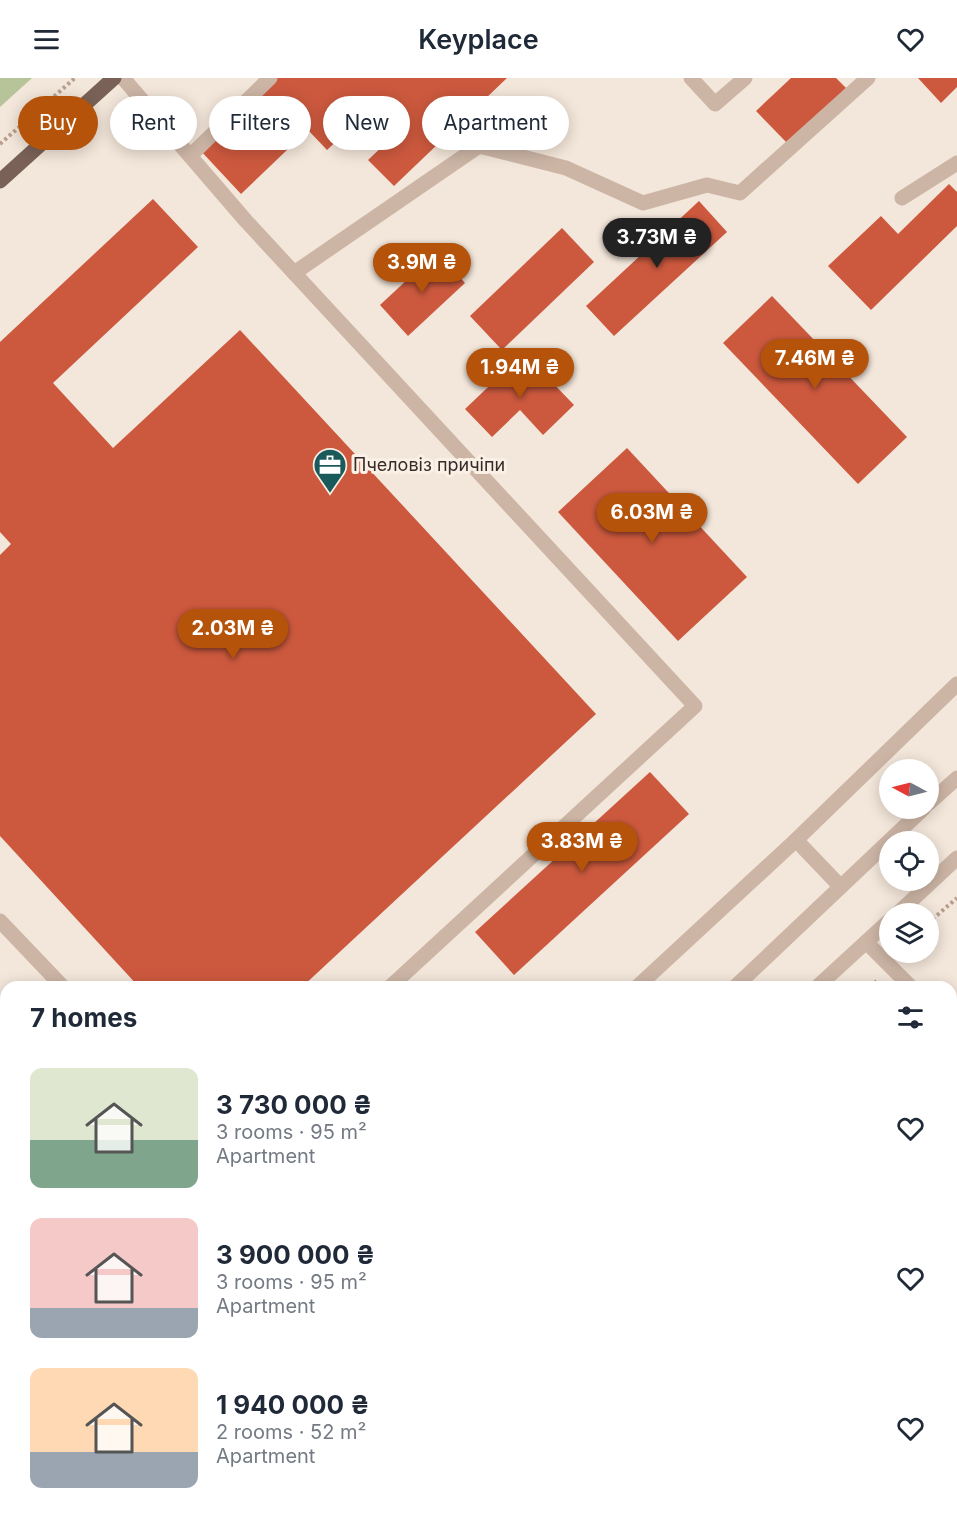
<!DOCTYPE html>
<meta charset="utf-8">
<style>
:root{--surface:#fff;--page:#f2f2f3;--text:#1f2937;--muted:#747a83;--accent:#b45309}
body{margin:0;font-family:Inter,sans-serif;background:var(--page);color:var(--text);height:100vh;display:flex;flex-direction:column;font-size:22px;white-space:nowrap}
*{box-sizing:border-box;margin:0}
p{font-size:20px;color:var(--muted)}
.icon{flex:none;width:33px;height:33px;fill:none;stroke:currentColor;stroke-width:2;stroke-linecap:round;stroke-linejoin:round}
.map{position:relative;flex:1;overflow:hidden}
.panel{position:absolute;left:0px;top:903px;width:957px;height:534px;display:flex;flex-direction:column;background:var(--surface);border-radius:18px 18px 0 0;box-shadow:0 3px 15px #0003}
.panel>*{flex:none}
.top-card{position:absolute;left:18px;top:18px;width:600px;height:54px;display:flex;gap:12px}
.needle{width:39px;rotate:277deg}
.buttons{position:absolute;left:879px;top:681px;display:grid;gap:12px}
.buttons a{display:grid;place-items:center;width:60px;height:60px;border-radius:50%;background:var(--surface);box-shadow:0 3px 15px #0003;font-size:30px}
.price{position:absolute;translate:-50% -51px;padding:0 14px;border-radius:21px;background:var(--accent);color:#fff;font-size:20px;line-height:39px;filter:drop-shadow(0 2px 3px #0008)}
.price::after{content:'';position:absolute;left:50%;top:36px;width:18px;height:14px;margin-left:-9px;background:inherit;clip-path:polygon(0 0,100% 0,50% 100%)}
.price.on{background:#222;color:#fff}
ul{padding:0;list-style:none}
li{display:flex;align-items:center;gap:18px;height:150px;padding:0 30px}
li span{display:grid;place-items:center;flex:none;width:168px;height:120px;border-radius:12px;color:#555}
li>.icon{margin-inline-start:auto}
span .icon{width:72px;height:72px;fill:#fffc;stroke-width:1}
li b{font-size:26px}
h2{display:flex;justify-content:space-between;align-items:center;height:72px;padding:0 30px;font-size:26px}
.pill{padding:0 21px;border-radius:27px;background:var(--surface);box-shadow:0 3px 15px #0003;font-size:21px;line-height:54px}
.pill.on{background:var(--accent);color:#fff}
header{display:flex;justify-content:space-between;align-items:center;height:78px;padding:0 30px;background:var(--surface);font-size:27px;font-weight:600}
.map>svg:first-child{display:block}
.green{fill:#b7c399}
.building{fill:#cc593e}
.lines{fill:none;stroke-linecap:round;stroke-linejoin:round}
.path{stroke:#b89e8f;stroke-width:4;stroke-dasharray:3 3;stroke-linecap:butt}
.minor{stroke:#ccb5a5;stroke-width:15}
.major{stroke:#7a6157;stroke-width:15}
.labels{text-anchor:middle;stroke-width:6;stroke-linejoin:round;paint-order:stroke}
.poi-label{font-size:18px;fill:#372b27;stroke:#faf0e6;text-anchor:start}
</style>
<header><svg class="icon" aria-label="menu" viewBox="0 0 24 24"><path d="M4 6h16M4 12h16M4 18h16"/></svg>Keyplace<svg class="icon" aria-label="heart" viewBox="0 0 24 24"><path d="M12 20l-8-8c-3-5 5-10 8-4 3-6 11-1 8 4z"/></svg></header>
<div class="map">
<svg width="957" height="1437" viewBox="0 0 957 1437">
<rect width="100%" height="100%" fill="#f3e6da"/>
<polygon class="green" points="0,0 32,0 0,29"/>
<g class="building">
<polygon points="277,0 507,0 394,108 368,82 387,64 362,39 327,72 308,52 241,116 200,72"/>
<polygon points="791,0 836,0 846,10 788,66 756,33"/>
<polygon points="918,0 957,0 957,9 941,25"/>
<polygon points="949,106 957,114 957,148 871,232 828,188 881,138 898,156"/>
<polygon points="153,121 198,169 53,305 113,370 240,252 596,636 302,909 139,909 0,758 0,477 11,466 0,454 0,264"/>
<polygon points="699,123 727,154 614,258 586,228"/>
<polygon points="562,150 594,184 502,272 470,238"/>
<polygon points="437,174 465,205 408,258 380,227"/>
<polygon points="772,218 907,359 858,406 723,265"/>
<polygon points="524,275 574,327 543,357 520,332 492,359 465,331"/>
<polygon points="627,370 747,499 678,563 558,434"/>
<polygon points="650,694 689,736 514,897 475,854"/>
<polygon points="0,924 6,930 6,990 0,996"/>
<polygon points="274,1431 336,1431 340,1435 267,1437"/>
<polygon points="396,1431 493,1431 486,1437 389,1437"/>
<polygon points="849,1431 929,1431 922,1437 842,1437"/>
</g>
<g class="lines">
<g class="path">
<polyline points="0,66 75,0"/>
<polyline points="928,845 957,820"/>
<polyline points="870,909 879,901"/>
</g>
<g class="minor">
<polyline points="123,0 246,143 695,628 390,909"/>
<polyline points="691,0 715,26 745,0"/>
<polyline points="190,78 270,0"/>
<polyline points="902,120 957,85"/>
<polyline points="294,195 479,68 566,90 643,125 707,107 740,115 868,0"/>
<polyline points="928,726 957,700"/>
<polyline points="796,762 840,808"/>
<polyline points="897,836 957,780"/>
<polyline points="0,843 63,909"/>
<polyline points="866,864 911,909"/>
<polyline points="637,909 796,762 957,606"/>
<polyline points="735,909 924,730"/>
<polyline points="817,909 890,842"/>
<polyline points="951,949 957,955"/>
<polyline points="0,1252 6,1248"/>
<polyline points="951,1425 957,1432"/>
<polyline points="558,1431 558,1437"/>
<polyline points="69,1437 75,1431"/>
<polyline points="177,1437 184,1431"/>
<polyline points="350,1437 356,1431"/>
<polyline points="773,1437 779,1431"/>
</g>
<polyline class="major" points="0,103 114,0"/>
</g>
<defs>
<g id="office-pin" transform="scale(1.725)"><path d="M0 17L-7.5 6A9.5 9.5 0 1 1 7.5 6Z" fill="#1a5a5b" stroke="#faf0e6"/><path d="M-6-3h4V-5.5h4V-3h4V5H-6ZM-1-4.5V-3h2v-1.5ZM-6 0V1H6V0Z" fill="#fff"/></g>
</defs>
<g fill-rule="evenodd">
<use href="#office-pin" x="330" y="387"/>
</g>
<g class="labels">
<g class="poi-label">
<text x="353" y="393">Пчеловіз причіпи</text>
</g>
</g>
</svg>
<div class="buttons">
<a><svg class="needle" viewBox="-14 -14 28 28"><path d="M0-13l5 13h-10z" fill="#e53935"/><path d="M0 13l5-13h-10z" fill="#747a83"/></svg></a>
<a><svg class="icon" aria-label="locate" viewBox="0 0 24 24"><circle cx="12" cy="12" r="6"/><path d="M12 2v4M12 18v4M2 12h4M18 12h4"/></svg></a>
<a><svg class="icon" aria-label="layers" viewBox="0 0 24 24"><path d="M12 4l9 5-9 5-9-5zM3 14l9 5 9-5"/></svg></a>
</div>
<b class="price on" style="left:657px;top:191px">3.73M ₴</b>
<b class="price" style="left:422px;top:216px">3.9M ₴</b>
<b class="price" style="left:815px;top:312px">7.46M ₴</b>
<b class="price" style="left:520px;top:321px">1.94M ₴</b>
<b class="price" style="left:652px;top:466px">6.03M ₴</b>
<b class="price" style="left:233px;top:582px">2.03M ₴</b>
<b class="price" style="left:582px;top:795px">3.83M ₴</b>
<div class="top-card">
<a class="pill on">Buy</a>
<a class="pill">Rent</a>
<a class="pill">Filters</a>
<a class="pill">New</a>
<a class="pill">Apartment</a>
</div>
<section class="panel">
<h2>7 homes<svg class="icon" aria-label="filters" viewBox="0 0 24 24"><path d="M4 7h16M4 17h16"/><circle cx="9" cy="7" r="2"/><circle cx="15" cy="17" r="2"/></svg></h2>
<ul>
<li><span style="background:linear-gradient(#dfe7d0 60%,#7fa58c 0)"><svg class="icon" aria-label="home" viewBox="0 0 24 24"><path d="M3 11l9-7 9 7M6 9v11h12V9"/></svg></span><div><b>3 730 000 ₴</b><p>3 rooms · 95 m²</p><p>Apartment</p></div><svg class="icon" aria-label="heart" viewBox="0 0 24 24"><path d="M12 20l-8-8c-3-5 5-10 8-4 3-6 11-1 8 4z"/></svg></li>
<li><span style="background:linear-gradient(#f6c9c9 75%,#9aa5b1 0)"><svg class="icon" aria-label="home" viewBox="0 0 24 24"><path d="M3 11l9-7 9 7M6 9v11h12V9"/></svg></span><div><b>3 900 000 ₴</b><p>3 rooms · 95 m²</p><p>Apartment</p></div><svg class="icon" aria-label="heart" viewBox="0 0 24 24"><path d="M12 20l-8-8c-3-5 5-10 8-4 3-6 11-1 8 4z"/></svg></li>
<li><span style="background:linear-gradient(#ffd9b3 70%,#9aa5b1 0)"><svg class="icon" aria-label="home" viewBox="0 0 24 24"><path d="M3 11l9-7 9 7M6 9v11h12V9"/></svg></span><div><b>1 940 000 ₴</b><p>2 rooms · 52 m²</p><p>Apartment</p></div><svg class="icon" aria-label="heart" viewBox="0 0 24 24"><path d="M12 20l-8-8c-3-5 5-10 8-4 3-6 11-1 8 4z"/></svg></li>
</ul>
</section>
</div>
